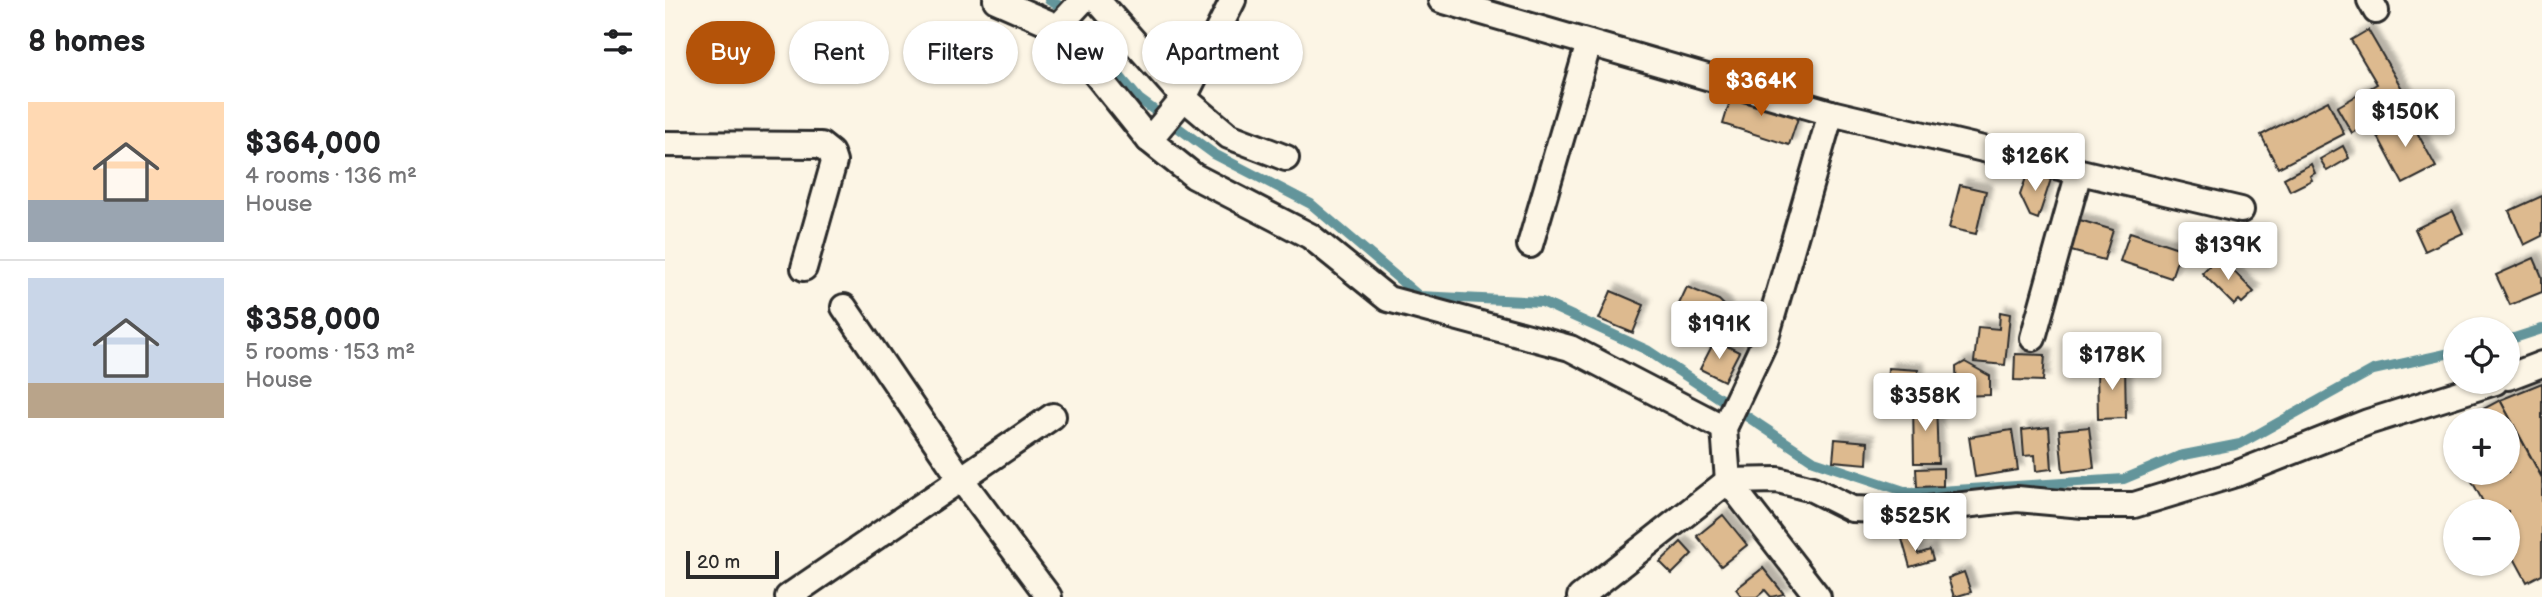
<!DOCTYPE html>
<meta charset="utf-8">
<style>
:root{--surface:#fff;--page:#f6f6f6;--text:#202124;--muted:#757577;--line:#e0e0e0;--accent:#b45309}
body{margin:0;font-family:"Balsamiq Sans",sans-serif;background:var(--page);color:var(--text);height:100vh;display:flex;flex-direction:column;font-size:26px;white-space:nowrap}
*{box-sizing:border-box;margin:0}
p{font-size:23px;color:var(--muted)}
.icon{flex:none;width:38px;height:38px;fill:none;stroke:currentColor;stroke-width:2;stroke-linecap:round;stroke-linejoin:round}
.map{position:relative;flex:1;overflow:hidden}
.panel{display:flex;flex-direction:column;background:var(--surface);width:665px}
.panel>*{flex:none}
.guide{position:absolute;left:21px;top:21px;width:665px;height:63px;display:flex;gap:14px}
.controls{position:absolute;left:1778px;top:317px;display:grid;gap:14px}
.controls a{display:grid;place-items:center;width:77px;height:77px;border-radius:50%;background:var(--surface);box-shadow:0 2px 5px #0004;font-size:35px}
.scale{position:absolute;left:21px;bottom:18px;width:93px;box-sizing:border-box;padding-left:7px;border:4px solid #2b2b2b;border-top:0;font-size:19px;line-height:24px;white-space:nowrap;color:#2b2b2b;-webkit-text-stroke:5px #fcf5e5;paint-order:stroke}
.price{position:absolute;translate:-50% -60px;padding:0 16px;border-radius:7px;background:#fff;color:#222;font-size:23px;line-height:46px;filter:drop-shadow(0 2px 4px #0008)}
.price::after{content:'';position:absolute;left:50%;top:42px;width:21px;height:16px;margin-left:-10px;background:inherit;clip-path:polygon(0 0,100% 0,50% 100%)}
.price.current{background:var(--accent);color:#fff}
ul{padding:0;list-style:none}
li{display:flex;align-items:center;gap:21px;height:175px;padding:0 28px}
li+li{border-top:2px solid var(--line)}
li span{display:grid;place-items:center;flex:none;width:196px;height:140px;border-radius:0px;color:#555}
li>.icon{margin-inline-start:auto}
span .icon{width:84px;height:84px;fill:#fffc;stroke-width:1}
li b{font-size:30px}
h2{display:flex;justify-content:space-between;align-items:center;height:84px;padding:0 28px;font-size:30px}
.tag{padding:0 24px;border-radius:32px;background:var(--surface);box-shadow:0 2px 5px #0004;font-size:24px;line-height:63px}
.tag.current{background:var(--accent);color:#fff}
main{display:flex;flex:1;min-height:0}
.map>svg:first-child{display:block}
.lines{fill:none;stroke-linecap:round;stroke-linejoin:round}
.stream{stroke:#64959b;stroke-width:10}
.building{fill:#ddba8f;stroke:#2b2b2b;stroke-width:2;filter:url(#shadow)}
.street-casing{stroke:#2b2b2b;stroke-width:30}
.street{stroke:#fcf5e5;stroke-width:24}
</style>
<main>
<section class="panel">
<h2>8 homes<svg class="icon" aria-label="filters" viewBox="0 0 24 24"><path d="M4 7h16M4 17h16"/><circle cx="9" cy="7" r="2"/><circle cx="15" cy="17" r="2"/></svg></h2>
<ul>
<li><span style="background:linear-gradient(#ffd9b3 70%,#9aa5b1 0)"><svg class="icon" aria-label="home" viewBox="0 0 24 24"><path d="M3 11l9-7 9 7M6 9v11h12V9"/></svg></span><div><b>$364,000</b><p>4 rooms · 136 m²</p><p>House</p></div></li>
<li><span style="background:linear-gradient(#c9d6e8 75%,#b9a48a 0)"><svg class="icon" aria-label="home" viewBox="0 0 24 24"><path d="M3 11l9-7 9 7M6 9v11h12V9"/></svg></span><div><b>$358,000</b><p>5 rooms · 153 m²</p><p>House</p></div></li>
</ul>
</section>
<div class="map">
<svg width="1877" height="597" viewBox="0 0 1877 597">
<defs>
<filter id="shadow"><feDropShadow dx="6" dy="-6" stdDeviation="2" flood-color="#0004"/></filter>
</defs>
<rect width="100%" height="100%" fill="#fcf5e5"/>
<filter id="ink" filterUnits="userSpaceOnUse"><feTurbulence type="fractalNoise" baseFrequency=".0143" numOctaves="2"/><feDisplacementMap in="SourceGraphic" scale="14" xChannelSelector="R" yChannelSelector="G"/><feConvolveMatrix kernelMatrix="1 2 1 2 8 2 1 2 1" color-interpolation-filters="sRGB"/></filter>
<g filter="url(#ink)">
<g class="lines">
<g class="stream">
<polyline points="384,0 395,6 474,99 549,154 646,204 754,296 877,302 982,350 1149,461 1245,493 1459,479 1514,456 1575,444 1708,370 1790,352"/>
<polyline points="1843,340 1877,329"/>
</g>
</g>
<g class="building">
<polygon points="1703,30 1743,99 1687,133 1672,107 1712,84 1686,40"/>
<polygon points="1068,91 1135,112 1124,145 1058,124"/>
<polygon points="1663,101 1679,134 1613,168 1596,135"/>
<polygon points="1742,114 1771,167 1738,184 1710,131"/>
<polygon points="1678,146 1684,158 1662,171 1655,159"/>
<polygon points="1646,164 1650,173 1645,176 1647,180 1625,191 1619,178"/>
<polygon points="1363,172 1386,179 1373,219 1365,216 1355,195"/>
<polygon points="1295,185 1321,191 1311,234 1284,228"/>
<polygon points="1877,196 1877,236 1859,245 1844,211"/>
<polygon points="1788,211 1798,233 1760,251 1750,229"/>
<polygon points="1408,218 1448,230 1439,260 1399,249"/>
<polygon points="1465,232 1516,249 1506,278 1455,261"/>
<polygon points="1554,256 1589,292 1577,303 1574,300 1569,305 1537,273"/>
<polygon points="1869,258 1877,277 1877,292 1845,305 1831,275"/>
<polygon points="1022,287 1054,300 1061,307 1058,316 1051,313 1045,319 1013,306"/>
<polygon points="946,291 979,305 968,333 934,319"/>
<polygon points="1335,312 1345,314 1340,365 1309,362 1313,327 1334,329"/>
<polygon points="1050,340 1074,352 1059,381 1035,369"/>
<polygon points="1350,354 1380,355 1378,381 1349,380"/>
<polygon points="1300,362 1325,376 1325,395 1292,396 1291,367"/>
<polygon points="1460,366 1461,418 1433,419 1432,367"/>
<polygon points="1223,368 1253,370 1252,390 1222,388"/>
<polygon points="1877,383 1877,477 1835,400"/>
<polygon points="1835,400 1877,478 1877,574 1862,582 1843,547 1843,511 1823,511 1802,472 1843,472 1843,420 1798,420"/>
<polygon points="1248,402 1271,402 1273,463 1249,463"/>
<polygon points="1790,424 1790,450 1780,430"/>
<polygon points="1384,427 1387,469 1371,471 1370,455 1359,456 1357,430"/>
<polygon points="1424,427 1429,468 1398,472 1394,430"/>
<polygon points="1347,430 1353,470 1310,477 1304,437"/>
<polygon points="1170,439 1203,442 1202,464 1168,461"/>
<polygon points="1278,468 1278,486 1252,487 1251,469"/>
<polygon points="1058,515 1082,545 1056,566 1032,536"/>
<polygon points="1248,536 1253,554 1265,550 1268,560 1245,567 1237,539"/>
<polygon points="1016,542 1027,554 1007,574 995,562"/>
<polygon points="1098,568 1119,594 1106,597 1100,590 1092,597 1077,597 1071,589"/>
<polygon points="1299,572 1306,592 1289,597 1283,578"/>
</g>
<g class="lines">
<g class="street-casing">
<g id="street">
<polyline points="331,0 393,27 484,140 529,176 645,236 723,299 905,348 1059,428"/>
<polyline points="432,0 519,98 564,136 621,158"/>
<polyline points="776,0 1166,113 1576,210"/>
<polyline points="1705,0 1711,11"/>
<polyline points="393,27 418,0"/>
<polyline points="484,140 519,98 568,0"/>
<polyline points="0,144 156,145 166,153 169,162 139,268"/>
<polyline points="865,245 924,43"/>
<polyline points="179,307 296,479 384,597"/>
<polyline points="1368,338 1414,172"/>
<polyline points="1843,377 1877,364"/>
<polyline points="123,597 388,416"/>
<polyline points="915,597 1063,481 1113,480 1147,489 1187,509 1245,511 1352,499 1418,505 1469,505 1571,474 1703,422 1830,382"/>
<polyline points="1153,597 1063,481 1059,428 1100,341 1166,113"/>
</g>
</g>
<use href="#street" class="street"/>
</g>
</g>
</svg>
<div class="controls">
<a><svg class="icon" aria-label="locate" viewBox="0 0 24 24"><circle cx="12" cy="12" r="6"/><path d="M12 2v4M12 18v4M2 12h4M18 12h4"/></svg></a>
<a>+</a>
<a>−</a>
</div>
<div class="scale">20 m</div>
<b class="price current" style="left:1096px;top:118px">$364K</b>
<b class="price" style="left:1740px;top:149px">$150K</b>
<b class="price" style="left:1370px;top:193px">$126K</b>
<b class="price" style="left:1563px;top:282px">$139K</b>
<b class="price" style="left:1054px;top:361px">$191K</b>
<b class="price" style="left:1447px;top:392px">$178K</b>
<b class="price" style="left:1260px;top:433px">$358K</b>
<b class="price" style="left:1250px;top:553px">$525K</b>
<div class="guide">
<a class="tag current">Buy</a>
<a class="tag">Rent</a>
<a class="tag">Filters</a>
<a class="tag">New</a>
<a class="tag">Apartment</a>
</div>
</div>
</main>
